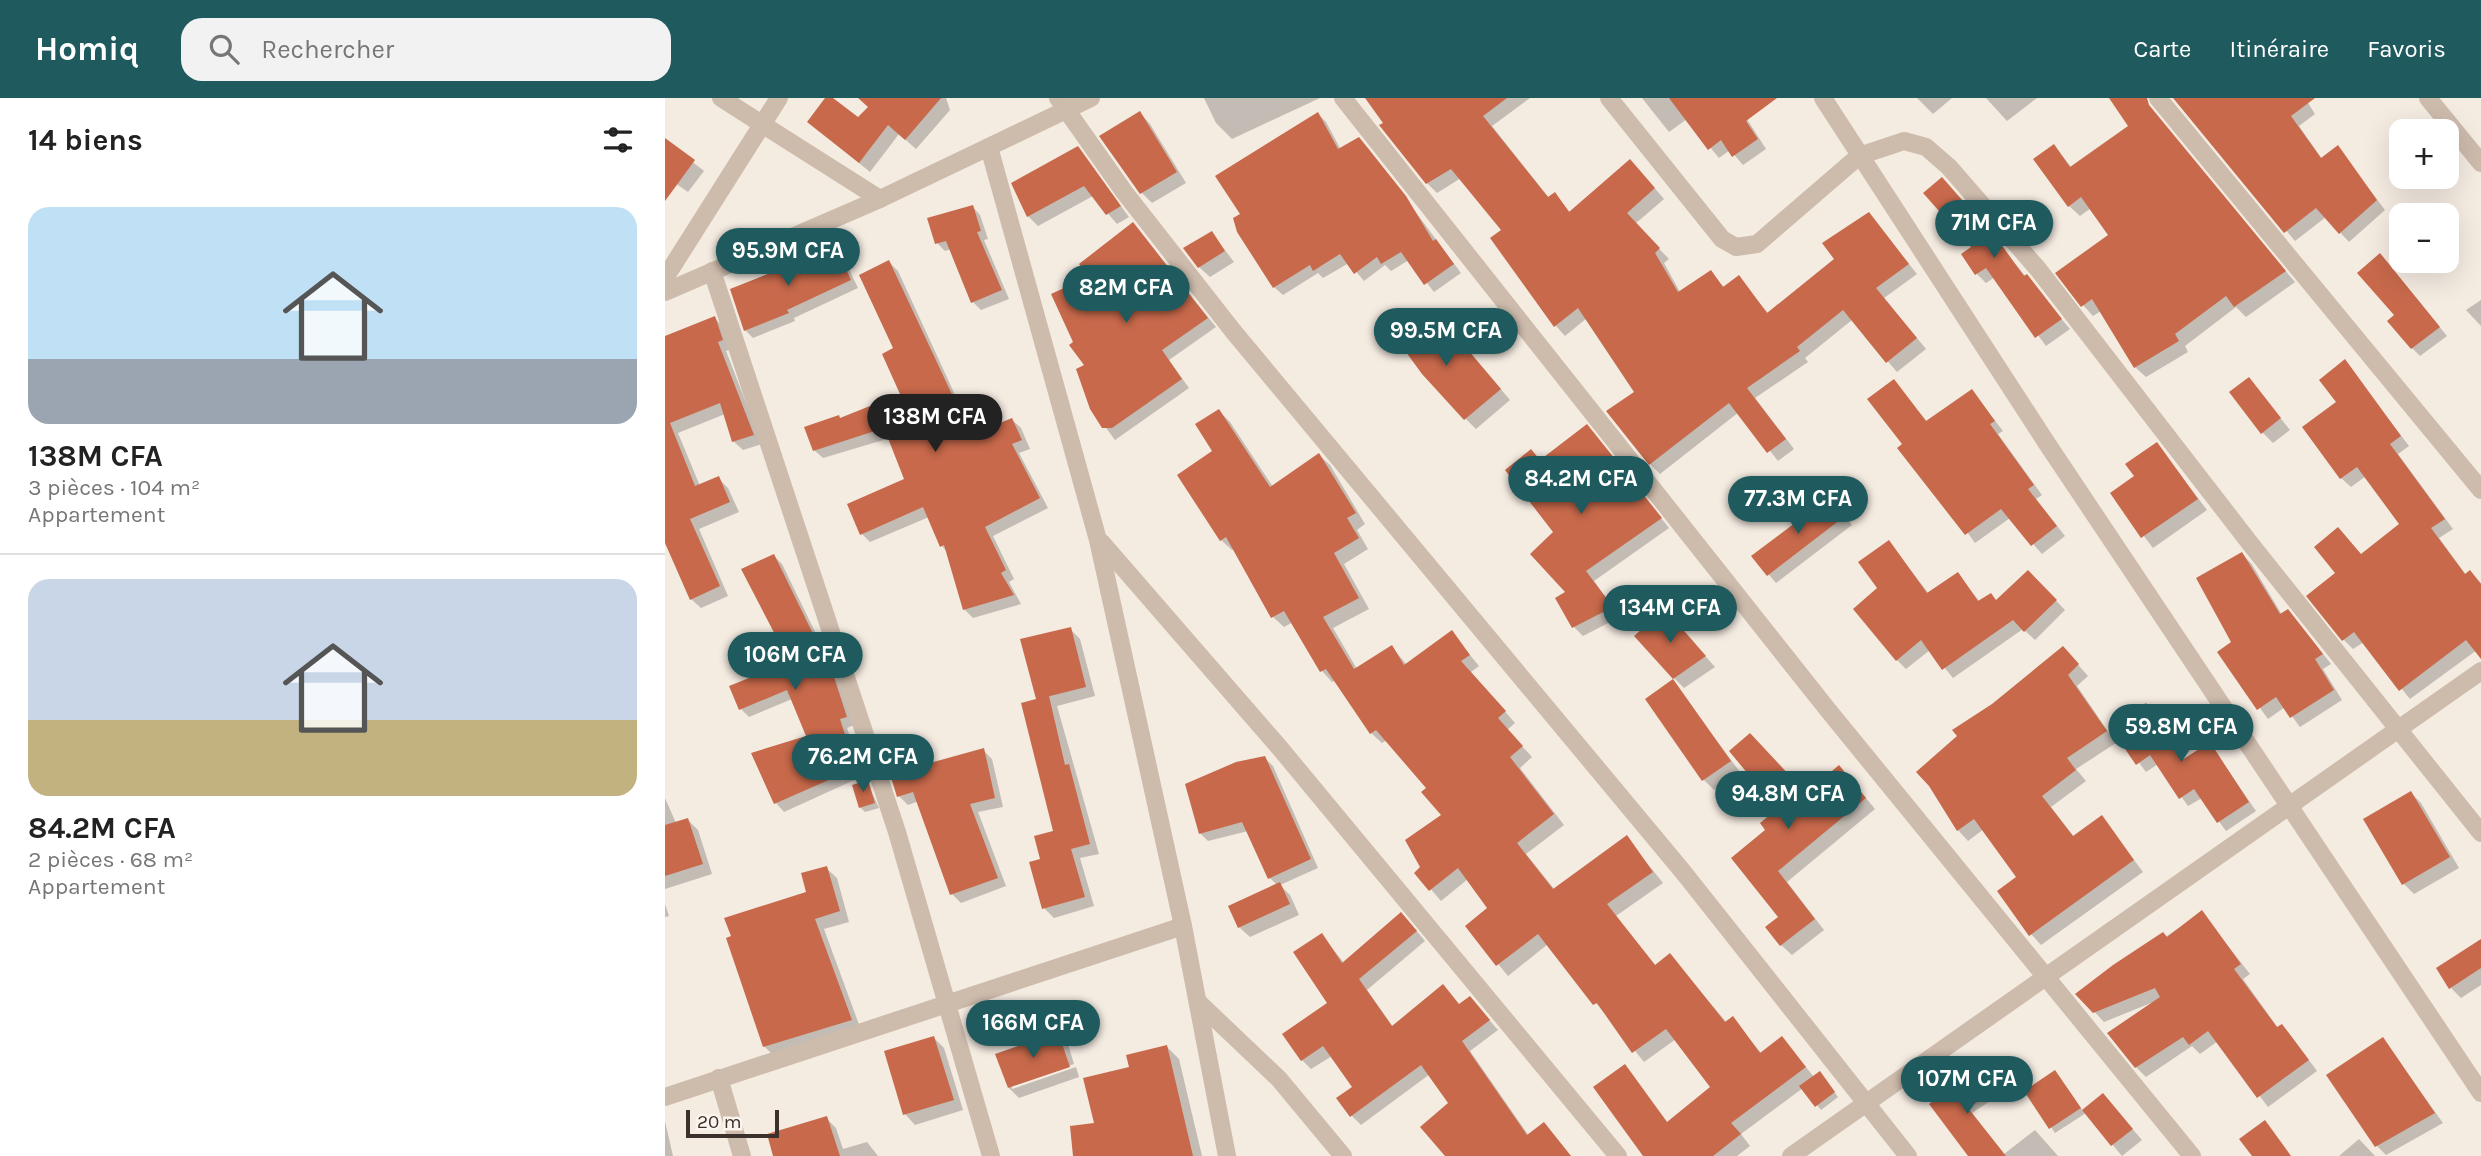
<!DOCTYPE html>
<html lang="fr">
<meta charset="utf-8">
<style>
:root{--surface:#fff;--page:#f2f2f2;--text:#222;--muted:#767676;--line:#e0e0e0;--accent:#1f5a5e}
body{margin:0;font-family:Karla,sans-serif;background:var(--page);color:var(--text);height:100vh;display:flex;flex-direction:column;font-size:26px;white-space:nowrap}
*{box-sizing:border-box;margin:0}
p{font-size:23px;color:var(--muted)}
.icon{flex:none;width:38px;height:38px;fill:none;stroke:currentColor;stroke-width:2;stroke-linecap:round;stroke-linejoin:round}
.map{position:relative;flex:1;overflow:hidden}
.side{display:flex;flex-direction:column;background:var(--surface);width:665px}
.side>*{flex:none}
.controls{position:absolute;left:1724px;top:21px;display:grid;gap:14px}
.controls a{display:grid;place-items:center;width:70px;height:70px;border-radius:14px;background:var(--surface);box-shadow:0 7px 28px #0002;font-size:35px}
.scale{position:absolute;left:21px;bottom:18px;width:93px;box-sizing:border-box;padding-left:7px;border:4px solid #3b302b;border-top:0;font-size:19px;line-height:24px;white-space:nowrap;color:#3b302b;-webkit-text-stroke:5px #fbf5ee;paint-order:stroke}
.price{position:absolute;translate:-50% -60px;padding:0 16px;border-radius:24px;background:var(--accent);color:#fff;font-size:23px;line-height:46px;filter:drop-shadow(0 2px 4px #0008)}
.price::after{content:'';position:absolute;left:50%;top:42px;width:21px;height:16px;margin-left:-10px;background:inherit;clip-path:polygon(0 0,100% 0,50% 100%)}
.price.on{background:#222;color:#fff}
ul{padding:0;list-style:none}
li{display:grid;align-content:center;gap:14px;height:371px;padding:0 28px}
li+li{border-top:2px solid var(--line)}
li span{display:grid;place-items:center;height:217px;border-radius:21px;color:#555}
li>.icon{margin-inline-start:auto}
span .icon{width:126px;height:126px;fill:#fffc;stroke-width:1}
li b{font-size:30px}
h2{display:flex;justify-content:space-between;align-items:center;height:84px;padding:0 28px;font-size:30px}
header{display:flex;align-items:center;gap:42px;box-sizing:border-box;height:98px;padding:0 35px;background:var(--accent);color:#fff}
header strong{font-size:33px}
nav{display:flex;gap:38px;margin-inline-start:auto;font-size:24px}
.search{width:490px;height:63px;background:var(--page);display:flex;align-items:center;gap:18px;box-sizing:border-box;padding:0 24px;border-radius:21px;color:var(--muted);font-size:26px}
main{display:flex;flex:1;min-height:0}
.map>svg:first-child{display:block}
.shadow{fill:#0003}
.building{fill:#c8694b}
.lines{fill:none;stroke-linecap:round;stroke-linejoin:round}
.minor{stroke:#cdbbac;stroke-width:18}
</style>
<header>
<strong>Homiq</strong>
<div class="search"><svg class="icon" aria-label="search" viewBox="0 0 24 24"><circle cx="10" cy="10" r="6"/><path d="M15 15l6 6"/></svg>Rechercher</div>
<nav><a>Carte</a><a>Itinéraire</a><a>Favoris</a></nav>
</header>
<main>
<section class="side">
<h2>14 biens<svg class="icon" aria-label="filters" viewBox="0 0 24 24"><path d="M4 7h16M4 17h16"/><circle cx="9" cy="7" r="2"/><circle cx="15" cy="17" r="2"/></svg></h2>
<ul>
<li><span style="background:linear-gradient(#bfe0f5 70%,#9aa5b1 0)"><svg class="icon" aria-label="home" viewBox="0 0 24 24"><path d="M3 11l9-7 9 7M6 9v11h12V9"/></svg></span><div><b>138M CFA</b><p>3 pièces · 104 m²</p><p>Appartement</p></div></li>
<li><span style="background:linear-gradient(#c9d6e8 65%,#c2b280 0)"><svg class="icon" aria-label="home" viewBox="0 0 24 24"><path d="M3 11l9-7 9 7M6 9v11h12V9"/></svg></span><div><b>84.2M CFA</b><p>2 pièces · 68 m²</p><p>Appartement</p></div></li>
</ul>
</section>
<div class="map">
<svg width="1816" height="1058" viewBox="0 0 1816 1058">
<rect width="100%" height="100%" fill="#f4ebe1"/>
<g class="shadow">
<polygon points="163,0 193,22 213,0 281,0 285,12 251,51 234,36 205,74 144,24"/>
<polygon points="539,0 655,0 567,41 551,25"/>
<polygon points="712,0 865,0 827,28 884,100 890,96 905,114 975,73 999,101 970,126 1004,161 999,165 1015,194 1046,175 1060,190 1073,180 1104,216 1171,162 1204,116 1252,176 1219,200 1261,251 1232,274 1187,222 1140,260 1143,264 1090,300 1129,351 1113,363 1074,314 995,376 985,366 972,294 922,220 900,238 891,228 827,140 839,132 796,80 772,95 762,85 721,25"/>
<polygon points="977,0 1062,0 1080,18 1101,51 1078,67 1065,52 1054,60 1022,21 1004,34"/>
<polygon points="1252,0 1287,0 1268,16"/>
<polygon points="1321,0 1372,0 1342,23"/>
<polygon points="1447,0 1474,0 1630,184 1581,219 1571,209 1520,248 1523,254 1481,279 1470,269 1436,213 1428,218 1418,207 1446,138 1426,110 1415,118 1404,108 1389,48 1407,70 1465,29"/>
<polygon points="1510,0 1640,0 1650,16 1634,28 1657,61 1672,49 1720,112 1684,144 1661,119 1630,143"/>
<polygon points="475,15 485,26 521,85 487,105 477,95"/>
<polygon points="653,16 661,24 676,52 694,41 703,50 796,175 769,194 744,162 726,173 720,167 699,183 684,165 658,180 653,175 618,197 609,189 577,117"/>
<polygon points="0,42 39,73 23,94 0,78"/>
<polygon points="413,50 464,119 452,126 428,98 373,128 363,118"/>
<polygon points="1286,90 1405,231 1381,248 1330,179 1321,185 1312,176 1298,157 1308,150"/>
<polygon points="307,108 315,117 323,141 319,142 344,201 316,212 308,204 287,151 280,153 272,145"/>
<polygon points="468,126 551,229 504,262 524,290 450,342 427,311 421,268 426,180"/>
<polygon points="547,135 569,164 545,179 534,169"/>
<polygon points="170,151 178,159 193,190 129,220 130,223 88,240 80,232"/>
<polygon points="224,164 233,173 309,338 347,322 356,330 365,351 354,355 383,410 328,438 349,481 344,484 356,506 308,520 299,511 283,455 277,448 264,419 205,444 197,436 241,382 225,340 158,360 149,352 176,322 237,297"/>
<polygon points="1723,166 1782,238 1755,258 1747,250 1732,218"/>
<polygon points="1816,202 1816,228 1801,212"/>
<polygon points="744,214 781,261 807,257 845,302 811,331 800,320"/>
<polygon points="50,220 59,230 66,251 61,253 97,346 78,352 68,343 60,316 13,335 35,388 53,380 63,390 74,414 34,431 63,498 36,510 26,501 0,441 0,240"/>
<polygon points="1680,264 1744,348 1733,356 1788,431 1774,440 1801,477 1805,474 1816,485 1816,549 1745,601 1699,544 1688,551 1678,541 1696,458 1736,427 1701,378 1686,389 1676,380 1673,304"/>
<polygon points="1584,281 1625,332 1608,345 1597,334"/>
<polygon points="1229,283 1263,325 1307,293 1338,333 1333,336 1377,397 1371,401 1400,438 1377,456 1345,420 1310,445 1239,346"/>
<polygon points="554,313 565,324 608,389 654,357 665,367 700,426 692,432 703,451 679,466 704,511 668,530 692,571 727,549 742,567 787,535 814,568 806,574 850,625 842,632 867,659 855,670 899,727 861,756 890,792 962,740 998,785 951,818 991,868 1005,857 1062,925 1068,921 1097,956 1117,940 1149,979 1159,980 1173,999 1156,1012 1138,990 1076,1036 1085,1048 1072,1058 981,1058 959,969 1003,1025 1047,990 1011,941 979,964 883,846 843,878 802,828 825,811 803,781 776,803 752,775 758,770 778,717 764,690 722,642 717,645 706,635 671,582 667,584 657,573 628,524 619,529 608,519 569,451 567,452 556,442 550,354"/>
<polygon points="931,338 1004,430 929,483 955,519 918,538 909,529 893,500 903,495 876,363"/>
<polygon points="1492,346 1542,412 1488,450 1447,396 1472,379"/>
<polygon points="1166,400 1187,427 1111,485 1088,458"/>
<polygon points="1224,444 1264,496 1293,476 1315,504 1333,504 1363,474 1400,512 1370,542 1358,531 1288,580 1265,552 1241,571 1232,562 1214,490"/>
<polygon points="1577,456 1586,465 1617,517 1632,523 1666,566 1658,571 1677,602 1635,629 1620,609 1603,621 1554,554 1569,545"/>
<polygon points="109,458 117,466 156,546 165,554 189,627 182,630 198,678 119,714 111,705 88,656 143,639 127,601 84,619 76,611 119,549"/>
<polygon points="1010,524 1050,569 1019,590 1009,580"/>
<polygon points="405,531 415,541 430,598 392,608 434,756 415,760 429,808 389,820 379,810 377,762 390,735 373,603"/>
<polygon points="1408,561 1423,578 1412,588 1451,645 1411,671 1421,683 1386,709 1409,739 1437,719 1478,774 1376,847 1366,836 1353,780 1319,731 1303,743 1293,732"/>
<polygon points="1007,583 1075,674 1049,692 1039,682"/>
<polygon points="1480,608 1519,663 1545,646 1591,713 1561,733 1537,700 1523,708 1493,666 1481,674 1447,629"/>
<polygon points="318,652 327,661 338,709 313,714 341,788 296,805 287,796 254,703 243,707 234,698"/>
<polygon points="600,660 608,668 653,770 615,787 625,797 634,817 585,839 574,829 613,788 605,780 583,733 543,743 535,735"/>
<polygon points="1184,680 1210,711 1122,784 1159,832 1127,857 1116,847 1116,819 1068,760"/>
<polygon points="202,684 214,710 200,714 195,709"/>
<polygon points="1746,695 1756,705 1794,770 1749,796 1739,786 1701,721"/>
<polygon points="0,700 11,725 23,722 33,732 47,776 0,791"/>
<polygon points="161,770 172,780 184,824 159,831 196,932 110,959 99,948 144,796"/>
<polygon points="0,806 4,818 0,819"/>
<polygon points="1537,815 1585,876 1578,881 1613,930 1616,928 1626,938 1652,973 1603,1009 1553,943 1535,956 1527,948 1481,979 1471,969 1486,905 1439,924 1413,896"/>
<polygon points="746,826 760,843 702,892 728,929 795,908 805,900 833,932 805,953 864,1038 879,1026 906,1058 782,1058 785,1005 765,976 696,1027 686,1017 689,989 667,958 646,971 637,962 665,906 657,837 679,865"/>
<polygon points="1816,843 1816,887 1796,900 1786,890"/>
<polygon points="392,936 403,946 409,966 347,987 347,991 411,969 414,979 354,1000 344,990"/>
<polygon points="269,940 279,950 298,1012 250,1027 240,1016"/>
<polygon points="1718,941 1778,1025 1721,1057 1712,1048"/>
<polygon points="502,949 514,961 537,1058 411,1058 466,970"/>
<polygon points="1319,978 1333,998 1307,1015 1339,1056 1370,1032 1393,1058 1305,1058 1266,1006"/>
<polygon points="1394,979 1418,1013 1438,997 1477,1042 1457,1058 1421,1015 1390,1035 1362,993"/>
<polygon points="161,1020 171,1030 178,1051 202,1044 213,1058 110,1058"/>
<polygon points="0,1023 8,1058 0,1058"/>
<polygon points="1694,1041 1710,1058 1674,1058"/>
</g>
<g class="building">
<polygon points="160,0 168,0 193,19 203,9 193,0 276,0 240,42 223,27 194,65 142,24"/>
<polygon points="700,0 842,0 818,18 883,99 890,94 904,114 965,61 990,90 962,115 995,150 990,155 1013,194 1046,172 1058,189 1074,177 1102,215 1169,161 1157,145 1204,114 1244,166 1211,190 1252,240 1221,265 1178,212 1132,249 1135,253 1082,290 1121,341 1102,355 1064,305 984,367 941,313 969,294 913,210 889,229 825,140 836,132 786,71 761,86 714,27 718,25"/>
<polygon points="1004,0 1112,0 1081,23 1093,41 1067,59 1056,42 1043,52"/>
<polygon points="1444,0 1482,0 1484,7 1621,173 1569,209 1561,198 1510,236 1514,243 1469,270 1427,201 1416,209 1390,175 1443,137 1416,99 1403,109 1368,61 1389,46 1405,69 1463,28"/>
<polygon points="1508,0 1650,0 1626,18 1656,60 1673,47 1712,102 1674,136 1651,110 1619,135"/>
<polygon points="475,13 512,74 475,96 434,38"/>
<polygon points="653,14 673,51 694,39 741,98 768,143 771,141 789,166 759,187 736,154 716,166 712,159 689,176 675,156 648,173 645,167 608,190 572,134 568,120 575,116 550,78"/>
<polygon points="0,40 30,62 0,103"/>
<polygon points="413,48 456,108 441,117 419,88 362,119 346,85"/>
<polygon points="1277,79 1338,149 1359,178 1362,176 1397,221 1370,240 1321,170 1310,177 1296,156 1306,149 1258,95"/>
<polygon points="308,107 316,133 312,134 337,192 306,205 281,143 270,146 262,120"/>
<polygon points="468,124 543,220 497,252 517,281 447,330 437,330 425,311 411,271 419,267 404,247 408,244 386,196 423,179 414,166"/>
<polygon points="547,133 560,153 533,170 518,150"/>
<polygon points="171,149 186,182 122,212 124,215 79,233 65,191"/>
<polygon points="1715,155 1775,229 1746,251 1722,223 1729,217 1692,175"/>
<polygon points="224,162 306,337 347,320 357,342 347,346 375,400 320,429 341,472 336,475 349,497 298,512 279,447 275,449 258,409 195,437 182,406 239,381 219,330 148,353 139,329 174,317 175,320 235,296 217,256 228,250 194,177"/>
<polygon points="744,212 779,260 797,245 836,291 799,322 757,276 722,228"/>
<polygon points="50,218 58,242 53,244 89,337 67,344 55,305 5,325 30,388 54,378 65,404 25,421 55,488 25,502 0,445 0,238"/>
<polygon points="1680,261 1736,338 1725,346 1780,421 1766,430 1800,476 1805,472 1816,486 1816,561 1801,542 1734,593 1689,534 1677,543 1641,498 1670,475 1649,449 1673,429 1696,456 1734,426 1692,369 1675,381 1637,329 1671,304 1654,282"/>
<polygon points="1584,279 1616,320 1596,336 1564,294"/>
<polygon points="1229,281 1261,323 1307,291 1330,323 1325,326 1369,387 1363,391 1392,428 1366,448 1336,411 1300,437 1232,350 1237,346 1202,301"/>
<polygon points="554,311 605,389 654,355 691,415 682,420 694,440 669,455 694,500 658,519 689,571 727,547 739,567 787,532 805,557 796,563 841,613 833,620 858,648 845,659 889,716 852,745 888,791 962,737 988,774 942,806 990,867 1005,855 1060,924 1068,918 1095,955 1117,938 1141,969 1066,1025 1076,1036 1048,1058 978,1058 928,989 960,966 1002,1024 1045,989 1001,931 967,955 932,905 928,907 873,836 831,868 800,828 822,810 793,770 764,793 749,775 755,769 740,742 776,717 756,694 761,690 711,632 705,636 661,571 655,574 619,513 606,520 561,439 555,443 512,377 547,353 530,326"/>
<polygon points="922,326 997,420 921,473 948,509 907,530 890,500 900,494 865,456 888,434 840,372 866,351 875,362"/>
<polygon points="1492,344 1533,401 1476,440 1445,395 1469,378 1460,366"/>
<polygon points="1166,398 1180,418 1102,478 1086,458"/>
<polygon points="1224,442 1262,495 1293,474 1313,503 1326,495 1331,502 1363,472 1392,502 1359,534 1348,522 1277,572 1256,542 1231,563 1188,511 1212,490 1193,464"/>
<polygon points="1577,454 1615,516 1623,511 1658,556 1650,561 1669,592 1625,620 1611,599 1592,612 1552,554 1566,544 1531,480"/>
<polygon points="109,456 153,546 158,545 182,619 175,621 191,670 109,706 86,655 141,638 122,592 74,612 64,588 94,576 88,557 116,548 76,471"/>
<polygon points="1000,511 1041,558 1008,581 969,538"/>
<polygon points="406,529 421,589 373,601 384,598 400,667 404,666 425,746 406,751 420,799 377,811 364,764 375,761 369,738 388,733 356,605 371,601 355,541"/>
<polygon points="1398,548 1414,566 1403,577 1442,633 1402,660 1411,672 1377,698 1408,738 1437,717 1469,762 1364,838 1332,793 1351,779 1309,721 1292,733 1264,688 1251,674 1292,638 1287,632 1327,606"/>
<polygon points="1008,581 1066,663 1037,683 980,601"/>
<polygon points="1481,605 1517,662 1545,644 1584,704 1552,725 1529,691 1514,701 1485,657 1471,667 1445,629"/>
<polygon points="1085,635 1141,695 1174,667 1201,700 1113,773 1150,821 1115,848 1100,829 1113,819 1066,760 1100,732 1095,725 1112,711 1064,653"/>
<polygon points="319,650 330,700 305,706 333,780 285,797 248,694 232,699 225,676"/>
<polygon points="600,658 646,761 603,781 577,724 534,736 520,686 571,664"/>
<polygon points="203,682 210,705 194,710 187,687"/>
<polygon points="1746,693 1785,759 1737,787 1698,721"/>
<polygon points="23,720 38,766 0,778 0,727"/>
<polygon points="162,768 175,813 150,821 187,922 98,949 61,840 66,838 59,820 141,794 136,775"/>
<polygon points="615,784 625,806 573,830 563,808"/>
<polygon points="1537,812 1576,866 1569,871 1612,929 1617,926 1644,962 1592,1000 1543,933 1524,947 1518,939 1470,970 1442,935 1495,899 1490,890 1428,915 1410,896 1448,867 1498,834 1502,839"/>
<polygon points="736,814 752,833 694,881 727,928 778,886 794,906 805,898 825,922 797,943 862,1037 879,1024 906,1058 780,1058 755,1029 783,1005 756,967 685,1019 671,1000 687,989 658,948 636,963 617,936 662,905 628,854 657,835 677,865"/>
<polygon points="1816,841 1816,870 1784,891 1771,870"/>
<polygon points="393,934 405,969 343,990 330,956"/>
<polygon points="269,938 289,1002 238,1017 219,953"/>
<polygon points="1718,939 1770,1015 1710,1049 1661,977"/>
<polygon points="502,947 528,1058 408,1058 405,1028 429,1025 418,980 464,969 461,957"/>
<polygon points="1314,971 1329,993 1303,1010 1341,1058 1303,1058 1264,1006"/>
<polygon points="1390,972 1416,1010 1384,1031 1359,993"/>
<polygon points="1155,973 1170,994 1150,1009 1134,988"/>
<polygon points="1438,995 1468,1031 1446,1048 1417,1012"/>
<polygon points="162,1018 175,1058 108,1058 102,1036"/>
<polygon points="1600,1022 1626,1058 1587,1058 1574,1041"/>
</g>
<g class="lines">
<g class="minor">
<polyline points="56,0 215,101"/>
<polyline points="393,0 460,95 568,233 1019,775 1243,1058"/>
<polyline points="678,0 1163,612 1527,1058"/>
<polyline points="944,0 1057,141 1071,149 1092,146 1194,58 1239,43 1261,49 1284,69 1373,171 1584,444 1816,735"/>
<polyline points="1158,0 1381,344 1816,995"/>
<polyline points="1493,0 1816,392"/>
<polyline points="1763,0 1816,65"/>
<polyline points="324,49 433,442 518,828 562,1058"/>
<polyline points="47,173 232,734 326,1058"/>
<polyline points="0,180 114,0"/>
<polyline points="0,194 215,101 426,0"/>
<polyline points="436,444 614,649 953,1058"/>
<polyline points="533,904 614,981 678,1058"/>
<polyline points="54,980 77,1058"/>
<polyline points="0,999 518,828"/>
<polyline points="1126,1058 1816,573"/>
</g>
</g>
</svg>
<div class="controls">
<a>+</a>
<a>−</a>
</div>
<div class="scale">20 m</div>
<b class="price" style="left:1329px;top:162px">71M CFA</b>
<b class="price" style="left:123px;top:190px">95.9M CFA</b>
<b class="price" style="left:461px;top:227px">82M CFA</b>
<b class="price" style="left:781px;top:270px">99.5M CFA</b>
<b class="price on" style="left:270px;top:356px">138M CFA</b>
<b class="price" style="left:916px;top:418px">84.2M CFA</b>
<b class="price" style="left:1133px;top:438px">77.3M CFA</b>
<b class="price" style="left:1005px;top:547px">134M CFA</b>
<b class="price" style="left:130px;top:594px">106M CFA</b>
<b class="price" style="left:1516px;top:666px">59.8M CFA</b>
<b class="price" style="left:198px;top:696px">76.2M CFA</b>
<b class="price" style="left:1123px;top:733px">94.8M CFA</b>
<b class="price" style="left:368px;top:962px">166M CFA</b>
<b class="price" style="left:1302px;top:1018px">107M CFA</b>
</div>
</main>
